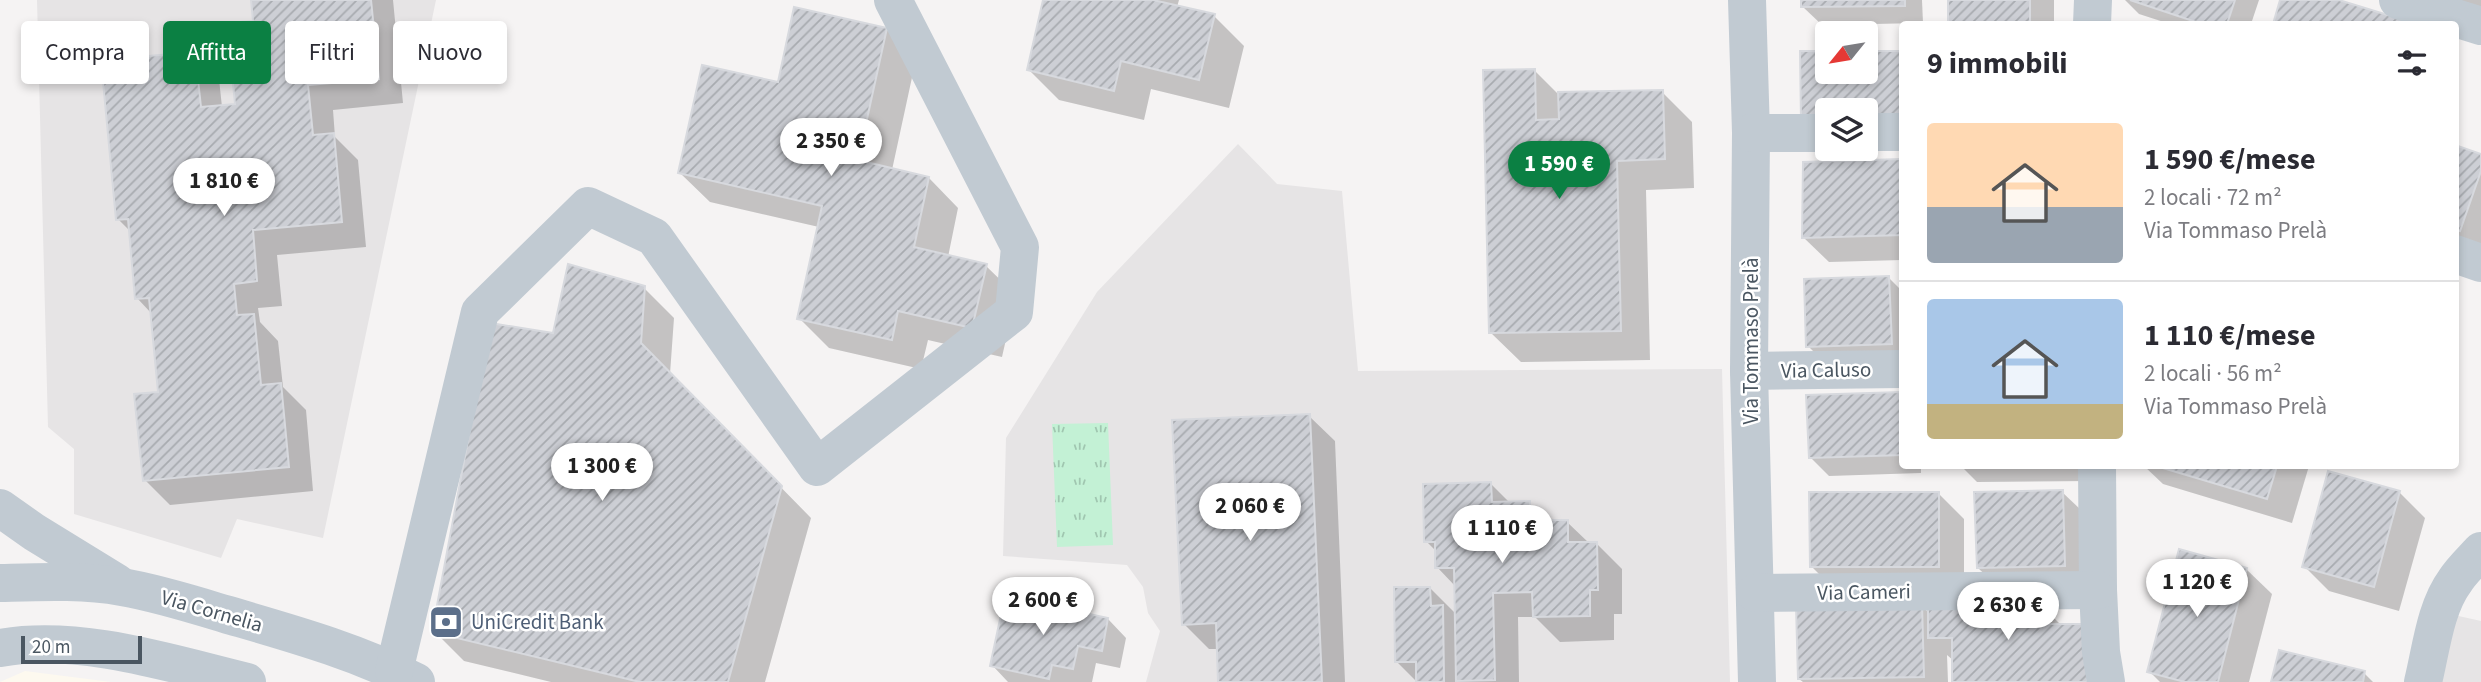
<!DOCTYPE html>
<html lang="it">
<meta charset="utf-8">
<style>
:root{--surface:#fff;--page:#f7f7f7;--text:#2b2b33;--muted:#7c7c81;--line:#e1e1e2;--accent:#0b8043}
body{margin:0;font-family:"Source Sans 3",sans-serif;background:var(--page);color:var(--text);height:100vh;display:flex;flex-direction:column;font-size:26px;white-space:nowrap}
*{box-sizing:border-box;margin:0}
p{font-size:23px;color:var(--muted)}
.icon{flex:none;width:38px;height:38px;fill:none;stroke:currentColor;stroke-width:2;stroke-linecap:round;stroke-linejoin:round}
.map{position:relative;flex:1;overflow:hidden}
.details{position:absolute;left:1899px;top:21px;width:560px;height:448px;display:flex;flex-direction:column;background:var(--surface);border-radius:7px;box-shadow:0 4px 10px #0003}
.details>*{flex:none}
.guide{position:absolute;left:21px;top:21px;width:665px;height:63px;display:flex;gap:14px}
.needle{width:46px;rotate:240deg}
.buttons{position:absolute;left:1815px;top:21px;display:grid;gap:14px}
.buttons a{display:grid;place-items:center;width:63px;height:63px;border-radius:7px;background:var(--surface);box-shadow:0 4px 10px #0003;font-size:35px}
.scale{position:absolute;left:21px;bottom:18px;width:121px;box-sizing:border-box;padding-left:7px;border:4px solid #4a5661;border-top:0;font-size:19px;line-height:24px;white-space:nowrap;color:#4a5661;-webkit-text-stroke:5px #fff;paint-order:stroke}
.price{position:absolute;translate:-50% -60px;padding:0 16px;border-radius:24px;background:#fff;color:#222;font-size:23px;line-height:46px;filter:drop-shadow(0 2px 4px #0008)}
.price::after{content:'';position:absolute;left:50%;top:42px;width:21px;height:16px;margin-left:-10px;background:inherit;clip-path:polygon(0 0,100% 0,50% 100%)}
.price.current{background:var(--accent);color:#fff}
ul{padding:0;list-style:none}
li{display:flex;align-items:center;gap:21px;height:175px;padding:0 28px}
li+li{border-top:2px solid var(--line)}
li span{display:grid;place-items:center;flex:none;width:196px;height:140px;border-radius:7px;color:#555}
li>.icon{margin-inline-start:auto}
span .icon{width:84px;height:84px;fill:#fffc;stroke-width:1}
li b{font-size:30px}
h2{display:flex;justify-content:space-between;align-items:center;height:84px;padding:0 28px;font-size:30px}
.chip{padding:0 24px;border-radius:7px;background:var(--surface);box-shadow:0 4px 10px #0003;font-size:24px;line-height:63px}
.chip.current{background:var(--accent);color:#fff}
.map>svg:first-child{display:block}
.commercial{fill:#fdf9ef}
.education{fill:#e6e4e5}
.grass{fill:url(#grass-tufts)}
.shadow{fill:#0003}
.building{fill:url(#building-hatch);stroke:#d7d9de;stroke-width:2}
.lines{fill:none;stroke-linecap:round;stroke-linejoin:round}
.minor{stroke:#c1cad2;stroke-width:38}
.labels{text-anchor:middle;stroke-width:5;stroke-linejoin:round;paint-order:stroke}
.street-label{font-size:21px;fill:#4a5661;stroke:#fff}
.service-label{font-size:21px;fill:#4e5e75;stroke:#fff;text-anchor:start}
</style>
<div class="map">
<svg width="2481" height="682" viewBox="0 0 2481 682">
<defs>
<pattern id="grass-tufts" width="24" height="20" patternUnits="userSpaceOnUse" patternTransform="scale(1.75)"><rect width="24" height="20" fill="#c3f1d5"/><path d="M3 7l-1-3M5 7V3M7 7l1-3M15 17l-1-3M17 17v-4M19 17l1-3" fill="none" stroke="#a0c6b0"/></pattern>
<pattern id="building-hatch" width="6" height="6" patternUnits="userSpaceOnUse" patternTransform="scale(1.75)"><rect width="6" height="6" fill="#cdcfd5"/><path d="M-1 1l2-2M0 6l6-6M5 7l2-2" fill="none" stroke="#a8abb0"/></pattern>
</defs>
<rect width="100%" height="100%" fill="#f5f3f3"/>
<polygon class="commercial" points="25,671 111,682 0,682"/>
<g class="education">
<polygon points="37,0 436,0 323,538 237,519 221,558 74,514 74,449 48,427"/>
<polygon points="1238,144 1277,184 1342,191 1358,371 1722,369 1730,682 1146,682 1160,631 1148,613 1143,587 1127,565 1003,556 1006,438 1097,292"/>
<polygon points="2454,615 2481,621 2481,682 2441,682"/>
</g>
<polygon class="grass" points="1108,423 1113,545 1057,547 1052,424"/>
<g class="shadow">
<polygon points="253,0 393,0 403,103 333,110 335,137 358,160 366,247 277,255 282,306 258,308 260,322 278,341 283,387 306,410 313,491 170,505 145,480 160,393 152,314 137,298 131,232 118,219 194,53 219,79 222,107 237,105 255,23"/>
<polygon points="1045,0 1179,0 1177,7 1214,16 1244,46 1229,108 1151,89 1144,120 1059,100 1029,70"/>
<polygon points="1803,0 1922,0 1923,23 1822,25 1803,7"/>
<polygon points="1949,0 2054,0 2054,24 1950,24"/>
<polygon points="2125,0 2259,0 2251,24 2170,24 2139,14"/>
<polygon points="2282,0 2333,0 2403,21 2407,24 2274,24"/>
<polygon points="2444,0 2481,0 2481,18"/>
<polygon points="886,29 916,59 892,170 929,178 958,208 948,257 986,266 1016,295 1002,357 928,340 921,369 829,348 799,318 819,227 710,202 680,173 779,84"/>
<polygon points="1801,53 1827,53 1827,72 1866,72 1866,53 1902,53 1902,144 1866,144 1866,110 1827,110 1827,143 1802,119"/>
<polygon points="1534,70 1558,94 1662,92 1692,122 1694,188 1646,190 1650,360 1521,362 1491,333"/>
<polygon points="2455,147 2481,156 2481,254 2455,245"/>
<polygon points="1900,161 1902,260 1829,262 1803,237"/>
<polygon points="1889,278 1902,291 1902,362 1827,365 1808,346"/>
<polygon points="644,288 674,318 670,374 811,518 765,682 551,682 464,661 434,631 554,335"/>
<polygon points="1900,394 1902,396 1902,466 1921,466 1921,473 1829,476 1810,457"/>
<polygon points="1309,416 1335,441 1345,682 1220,682 1219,649 1209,649 1184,624"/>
<polygon points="1961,466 2090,466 2090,481 1977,482"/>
<polygon points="2144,466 2309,466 2292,523 2163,484"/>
<polygon points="1491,484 1510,503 1529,503 1548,522 1567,522 1589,543 1596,543 1622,569 1622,614 1614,614 1614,640 1560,642 1535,617 1518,617 1519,682 1417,682 1396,661 1430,588 1457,615 1456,587 1437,567 1437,552 1426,541"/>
<polygon points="2062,492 2081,510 2082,584 1997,586 1978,568"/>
<polygon points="2399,492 2425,518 2399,611 2329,591 2304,566"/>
<polygon points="1939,494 1964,519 1964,591 1837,592 1812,567"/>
<polygon points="2246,569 2272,594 2249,682 2160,682 2149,671"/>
<polygon points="2038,602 2062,626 1953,682 1954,661 1947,655 1948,682 1803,682 1799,679 1922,606 1930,614"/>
<polygon points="1108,619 1126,638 1120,668 1096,663 1092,682 1008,682 992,665"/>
<polygon points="2364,673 2373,682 2273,682"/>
</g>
<g class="building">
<polygon points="251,0 371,0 379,79 308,85 313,135 334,133 342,222 253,230 257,281 234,284 237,315 254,314 261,385 281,383 289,467 143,481 134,394 158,392 149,298 135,299 128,219 116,220 101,60 195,52 201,107 235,104 227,23 253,21"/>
<polygon points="1043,0 1153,0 1215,14 1199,80 1121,61 1114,91 1027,70"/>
<polygon points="1801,0 1905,0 1905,6 1801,7"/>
<rect x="1948" y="0" width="82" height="24"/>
<polygon points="2130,0 2235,0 2227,24 2202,24"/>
<polygon points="2280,0 2339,0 2404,20 2403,24 2273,24"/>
<polygon points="794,7 887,28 858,160 929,177 914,247 987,264 972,328 898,311 892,340 797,319 822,206 678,173 702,65 778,82"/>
<polygon points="1800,51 1827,51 1827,72 1866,72 1866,51 1902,51 1902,119 1866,119 1866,110 1827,110 1827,119 1801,120"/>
<polygon points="1535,69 1536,120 1559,119 1558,92 1663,90 1665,159 1617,161 1621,331 1489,333 1483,70"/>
<polygon points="2455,145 2481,154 2481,171 2460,231 2455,230"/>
<polygon points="1901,159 1902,235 1802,238 1803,162"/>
<polygon points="568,264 645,286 641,343 782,486 728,682 640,682 432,632 490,323 553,333"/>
<polygon points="1889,276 1892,344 1806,347 1804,279"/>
<polygon points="1901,392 1902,455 1809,458 1806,395"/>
<polygon points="1310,414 1322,682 1218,682 1216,623 1182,625 1172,420"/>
<polygon points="2156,466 2277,466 2267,499"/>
<polygon points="2328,471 2400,491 2374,587 2302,567"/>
<polygon points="1491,482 1492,502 1530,501 1530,520 1568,520 1568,542 1597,542 1598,590 1590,590 1590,616 1533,617 1532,592 1493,593 1495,680 1456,681 1454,568 1435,568 1435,542 1424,542 1423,484"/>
<polygon points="2063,490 2065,566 1977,568 1974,492"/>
<polygon points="1809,492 1939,492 1939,567 1810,567"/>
<polygon points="2179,549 2247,568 2218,682 2185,682 2147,672"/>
<polygon points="1394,587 1430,587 1431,606 1443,605 1444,682 1416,682 1416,662 1395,662"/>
<polygon points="1005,596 1108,618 1102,651 1078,646 1073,669 1052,665 1049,679 990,666"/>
<polygon points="1928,599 2039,600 2039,624 2087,624 2087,682 1952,682 1952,638 1928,638"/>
<polygon points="1922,604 1924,677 1798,679 1796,606"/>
<polygon points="2279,650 2365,671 2363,682 2271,682"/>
</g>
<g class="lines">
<g class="minor">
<polyline points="1747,0 1751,133 1749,371 1757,682"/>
<polyline points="2398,0 2481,26"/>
<polyline points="2092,24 2093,0"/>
<polyline points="1866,132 1902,132"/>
<polyline points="1751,133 1827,133"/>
<polyline points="2455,254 2481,263"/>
<polyline points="1749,371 1902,369"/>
<polyline points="2097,466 2098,590 2101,652 2106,682"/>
<polyline points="0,508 34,532 117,583"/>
<path d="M0,583C40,582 83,580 122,587C157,593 192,604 225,614C290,633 356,651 416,682"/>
<polyline points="1755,593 2098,590"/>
<path d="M0,648C80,634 169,663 247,682"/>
<polyline points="394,671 480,312 588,206 654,237 817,467 1014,312 1020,247 893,0"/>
<path d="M2423,682C2431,650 2435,608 2455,581C2462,570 2472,561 2481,551"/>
</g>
</g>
<defs>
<g id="bank-square" transform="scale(1.75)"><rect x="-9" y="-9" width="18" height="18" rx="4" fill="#5c6f8a" stroke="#fff"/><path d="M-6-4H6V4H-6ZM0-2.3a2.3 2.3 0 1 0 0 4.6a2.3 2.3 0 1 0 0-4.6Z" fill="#fff"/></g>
</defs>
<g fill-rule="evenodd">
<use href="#bank-square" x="446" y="622"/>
</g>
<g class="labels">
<g class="street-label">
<text transform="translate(1751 341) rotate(-90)" y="7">Via Tommaso Prelà</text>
<text transform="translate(1826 370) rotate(-1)" y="7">Via Caluso</text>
<text transform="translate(1864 592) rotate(-1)" y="7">Via Cameri</text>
<text transform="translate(212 611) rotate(16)" y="7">Via Cornelia</text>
</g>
<g class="service-label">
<text x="471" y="629">UniCredit Bank</text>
</g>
</g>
</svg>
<div class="buttons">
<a><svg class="needle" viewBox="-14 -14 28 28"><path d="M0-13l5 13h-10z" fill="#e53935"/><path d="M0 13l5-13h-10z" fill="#7c7c81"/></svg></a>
<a><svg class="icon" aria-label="layers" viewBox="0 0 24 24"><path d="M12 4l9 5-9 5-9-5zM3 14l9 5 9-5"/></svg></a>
</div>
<div class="scale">20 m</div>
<b class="price" style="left:831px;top:178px">2 350 €</b>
<b class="price current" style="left:1559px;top:201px">1 590 €</b>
<b class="price" style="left:224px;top:218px">1 810 €</b>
<b class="price" style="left:602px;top:503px">1 300 €</b>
<b class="price" style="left:1250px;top:543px">2 060 €</b>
<b class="price" style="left:1502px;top:565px">1 110 €</b>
<b class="price" style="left:2197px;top:619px">1 120 €</b>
<b class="price" style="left:1043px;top:637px">2 600 €</b>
<b class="price" style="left:2008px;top:642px">2 630 €</b>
<div class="guide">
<a class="chip">Compra</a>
<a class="chip current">Affitta</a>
<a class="chip">Filtri</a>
<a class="chip">Nuovo</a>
</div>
<section class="details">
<h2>9 immobili<svg class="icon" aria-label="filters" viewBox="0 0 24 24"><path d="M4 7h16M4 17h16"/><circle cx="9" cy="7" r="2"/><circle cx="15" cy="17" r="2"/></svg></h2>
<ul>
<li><span style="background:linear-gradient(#ffd9b3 60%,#9aa5b1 0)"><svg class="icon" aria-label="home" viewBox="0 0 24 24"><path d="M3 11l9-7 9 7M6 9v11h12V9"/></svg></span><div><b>1 590 €/mese</b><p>2 locali · 72 m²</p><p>Via Tommaso Prelà</p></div></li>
<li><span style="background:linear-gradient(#a9c7e8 75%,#c2b280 0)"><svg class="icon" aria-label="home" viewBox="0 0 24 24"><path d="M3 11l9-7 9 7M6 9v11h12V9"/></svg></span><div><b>1 110 €/mese</b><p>2 locali · 56 m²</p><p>Via Tommaso Prelà</p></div></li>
</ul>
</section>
</div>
